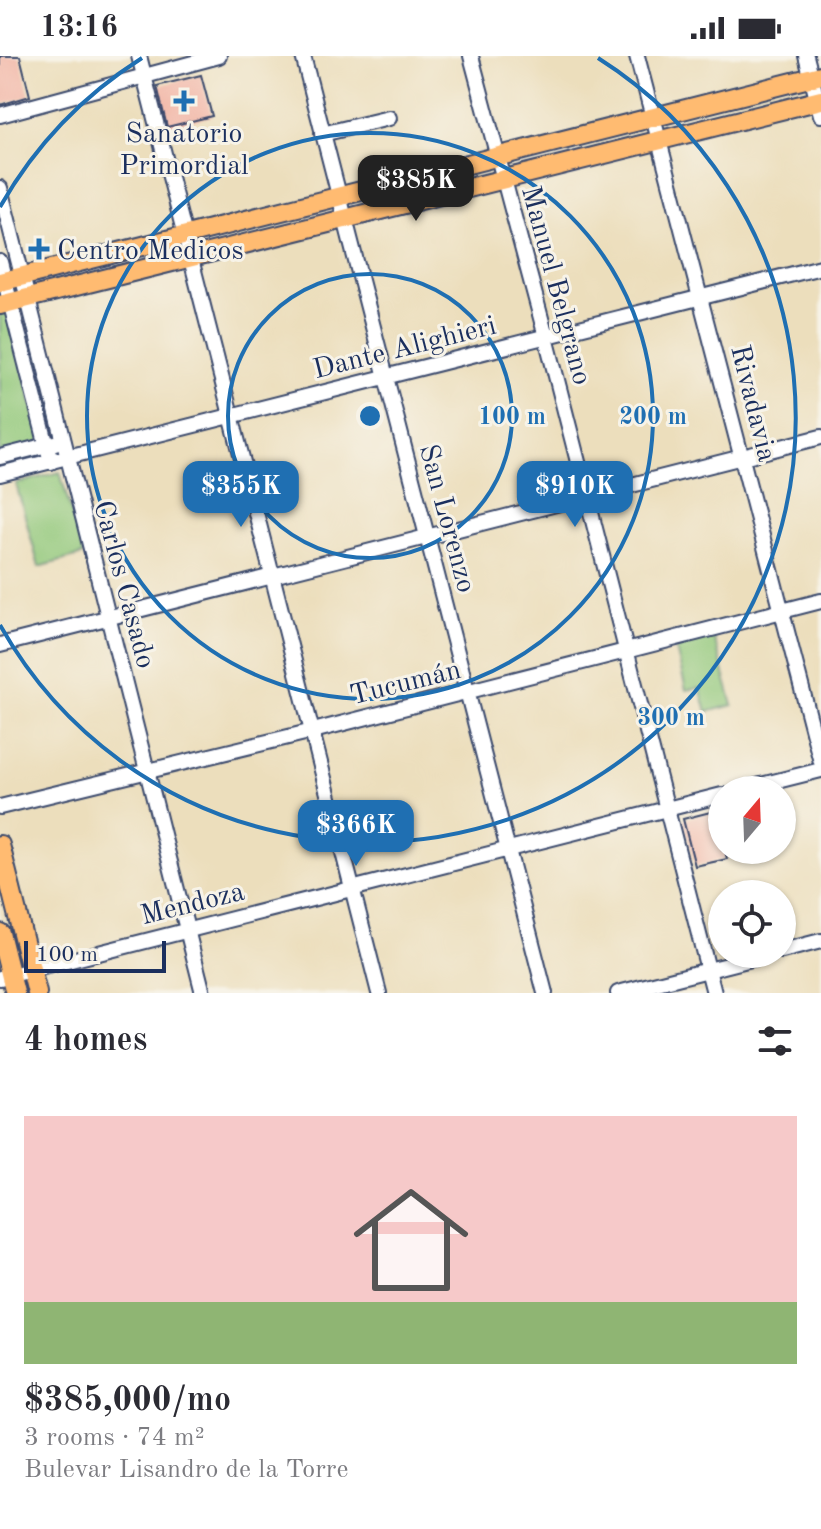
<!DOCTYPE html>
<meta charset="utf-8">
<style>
:root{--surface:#fff;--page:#f7f7f7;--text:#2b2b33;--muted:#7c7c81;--line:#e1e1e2;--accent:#1f6fb2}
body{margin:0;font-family:"Old Standard TT",serif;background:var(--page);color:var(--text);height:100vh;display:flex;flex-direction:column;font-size:30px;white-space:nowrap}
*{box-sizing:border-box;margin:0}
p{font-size:26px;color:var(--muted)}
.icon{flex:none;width:44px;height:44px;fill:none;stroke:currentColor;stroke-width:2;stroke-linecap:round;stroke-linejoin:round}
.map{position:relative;height:937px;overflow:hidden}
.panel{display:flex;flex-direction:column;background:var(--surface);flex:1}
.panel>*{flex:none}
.needle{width:52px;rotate:19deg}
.tools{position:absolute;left:708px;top:720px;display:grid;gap:16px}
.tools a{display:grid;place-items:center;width:88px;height:88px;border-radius:50%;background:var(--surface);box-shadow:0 2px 6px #0004;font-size:40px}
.scale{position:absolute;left:24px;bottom:20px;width:142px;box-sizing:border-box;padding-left:8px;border:4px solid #1b2f5e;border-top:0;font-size:22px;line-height:28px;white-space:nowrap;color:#1b2f5e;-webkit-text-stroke:6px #f7f3e8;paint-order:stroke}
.price{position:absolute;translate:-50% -68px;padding:0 18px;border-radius:16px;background:var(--accent);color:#fff;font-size:26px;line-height:52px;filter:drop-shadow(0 2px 4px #0008)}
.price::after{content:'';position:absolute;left:50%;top:48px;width:24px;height:18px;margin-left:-12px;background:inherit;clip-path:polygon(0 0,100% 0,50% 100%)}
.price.on{background:#222;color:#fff}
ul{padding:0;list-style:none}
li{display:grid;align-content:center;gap:16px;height:424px;padding:0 24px}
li+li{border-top:2px solid var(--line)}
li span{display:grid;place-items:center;height:248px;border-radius:0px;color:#555}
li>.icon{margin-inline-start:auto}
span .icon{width:144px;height:144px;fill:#fffc;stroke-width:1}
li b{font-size:34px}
h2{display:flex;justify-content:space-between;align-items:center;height:96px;padding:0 24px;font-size:34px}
.status{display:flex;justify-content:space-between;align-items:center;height:56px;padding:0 40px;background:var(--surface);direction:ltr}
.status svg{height:22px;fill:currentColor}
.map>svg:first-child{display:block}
.green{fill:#91c779;stroke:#567b6c;stroke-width:2}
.building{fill:#f2b1a1}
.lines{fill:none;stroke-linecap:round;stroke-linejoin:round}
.minor-casing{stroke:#3a496c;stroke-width:18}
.major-casing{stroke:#3a496c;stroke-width:22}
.minor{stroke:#fff;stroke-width:14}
.major{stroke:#ffbb71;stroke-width:18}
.ring{fill:none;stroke:#1f6fb2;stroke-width:4}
.poi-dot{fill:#1f6fb2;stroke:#f7f3e8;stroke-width:3}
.labels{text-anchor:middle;stroke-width:6;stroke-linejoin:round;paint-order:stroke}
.poi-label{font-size:28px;fill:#1b2f5e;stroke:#f7f3e8}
.street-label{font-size:28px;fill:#1b2f5e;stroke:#f7f3e8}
.centre{fill:#1f6fb2;stroke:#f7f3e8;stroke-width:4}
.ring-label{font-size:24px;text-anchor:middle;font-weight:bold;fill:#1f6fb2;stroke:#f7f3e8;stroke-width:6;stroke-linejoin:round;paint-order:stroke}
</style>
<div class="status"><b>13:16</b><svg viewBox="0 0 49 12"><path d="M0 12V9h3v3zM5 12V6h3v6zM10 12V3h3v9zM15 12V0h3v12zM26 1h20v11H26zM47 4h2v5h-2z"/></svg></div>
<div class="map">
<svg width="821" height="937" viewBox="0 0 821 937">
<rect width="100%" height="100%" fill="#f7f3e8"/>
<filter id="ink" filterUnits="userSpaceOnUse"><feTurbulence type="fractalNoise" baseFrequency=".0125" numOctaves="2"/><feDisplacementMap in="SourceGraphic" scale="16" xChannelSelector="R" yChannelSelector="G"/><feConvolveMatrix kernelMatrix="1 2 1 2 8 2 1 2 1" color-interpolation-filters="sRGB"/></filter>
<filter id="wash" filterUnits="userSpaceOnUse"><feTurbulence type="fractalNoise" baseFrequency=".006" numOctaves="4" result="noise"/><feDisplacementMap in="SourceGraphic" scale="32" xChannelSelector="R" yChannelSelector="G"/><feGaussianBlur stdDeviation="1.8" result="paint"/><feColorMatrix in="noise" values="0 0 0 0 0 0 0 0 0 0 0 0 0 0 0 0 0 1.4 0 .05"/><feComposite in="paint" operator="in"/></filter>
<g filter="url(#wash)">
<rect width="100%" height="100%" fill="#ecdebc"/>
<g class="green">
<polygon points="0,221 42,387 0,397"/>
<polygon points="60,416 83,499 39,511 16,428"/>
<polygon points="713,579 733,649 707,656 700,632 686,634 675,589"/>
</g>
<g id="blocks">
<g class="building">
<polygon points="0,0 20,0 30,40 0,49"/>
<polygon points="201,19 212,60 167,71 157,30"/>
<polygon points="722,753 722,773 720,774 722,794 725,794 727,803 695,810 683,763"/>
</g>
</g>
</g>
<g filter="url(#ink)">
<use href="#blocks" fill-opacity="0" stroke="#3a496c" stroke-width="2"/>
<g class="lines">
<g class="minor-casing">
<g id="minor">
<polyline points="139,0 379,937"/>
<polyline points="303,0 545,937"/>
<polyline points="471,0 546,281 714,937"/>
<polyline points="637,0 821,706"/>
<polyline points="806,0 821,59"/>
<polyline points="0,59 219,0"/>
<polyline points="322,78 389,62"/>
<polyline points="0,132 203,937"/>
<polyline points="0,206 51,406"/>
<polyline points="0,401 55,387"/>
<polyline points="0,418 821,211"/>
<polyline points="0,589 821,381"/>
<polyline points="741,734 821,714"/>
<polyline points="0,751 313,675 821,545"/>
<polyline points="782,895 821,885"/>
<polyline points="0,922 722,739"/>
<polyline points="618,937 771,898"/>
</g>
</g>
<g class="major-casing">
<g id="major">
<polyline points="0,226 821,19"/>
<polyline points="0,249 821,44"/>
<polyline points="0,789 37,937"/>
<polyline points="0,877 15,937"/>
</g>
</g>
<use href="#minor" class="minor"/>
<use href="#major" class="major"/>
</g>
</g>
<g class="ring">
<circle cx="370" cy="360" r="142"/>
<circle cx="370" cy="360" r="283"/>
<path d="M0 151A425 425 0 0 1 142 2M598 2A425 425 0 1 1 0 569"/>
</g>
<g class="poi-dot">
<path d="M180 33h8v8h8v8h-8v8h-8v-8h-8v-8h8z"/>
<path d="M35 181h8v8h8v8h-8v8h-8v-8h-8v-8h8z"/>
</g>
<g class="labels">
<g class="poi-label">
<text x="184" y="86">Sanatorio<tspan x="184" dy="32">Primordial</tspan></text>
<text x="57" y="203" text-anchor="start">Centro Medicos</text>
</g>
<g class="street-label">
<text transform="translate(558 229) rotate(75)" y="10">Manuel Belgrano</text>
<text transform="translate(404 290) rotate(-14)" y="10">Dante Alighieri</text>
<text transform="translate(755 347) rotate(76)" y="10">Rivadavia</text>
<text transform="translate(449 462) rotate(75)" y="10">San Lorenzo</text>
<text transform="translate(126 528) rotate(75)" y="10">Carlos Casado</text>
<text transform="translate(405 625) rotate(-14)" y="10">Tucumán</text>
<text transform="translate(192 846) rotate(-14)" y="10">Mendoza</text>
</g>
</g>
<circle cx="370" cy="360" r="12" class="centre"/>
<g class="ring-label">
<text x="512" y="368">100 m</text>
<text x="653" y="368">200 m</text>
<text x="671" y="669">300 m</text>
</g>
</svg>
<div class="tools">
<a><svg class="needle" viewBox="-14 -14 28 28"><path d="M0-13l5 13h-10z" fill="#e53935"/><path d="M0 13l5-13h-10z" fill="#7c7c81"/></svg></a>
<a><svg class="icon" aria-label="locate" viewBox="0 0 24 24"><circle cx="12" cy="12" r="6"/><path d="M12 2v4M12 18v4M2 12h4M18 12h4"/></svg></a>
</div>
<div class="scale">100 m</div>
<b class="price on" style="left:416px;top:167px">$385K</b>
<b class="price" style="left:241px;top:473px">$355K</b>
<b class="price" style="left:575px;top:473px">$910K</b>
<b class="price" style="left:356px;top:812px">$366K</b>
</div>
<section class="panel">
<h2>4 homes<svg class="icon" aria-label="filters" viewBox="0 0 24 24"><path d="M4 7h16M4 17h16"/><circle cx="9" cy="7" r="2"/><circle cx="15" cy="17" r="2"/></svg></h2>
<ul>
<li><span style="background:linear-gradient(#f6c9c9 75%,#8fb573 0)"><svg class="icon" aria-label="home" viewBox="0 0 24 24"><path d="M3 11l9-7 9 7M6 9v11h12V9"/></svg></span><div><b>$385,000/mo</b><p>3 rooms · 74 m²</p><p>Bulevar Lisandro de la Torre</p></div></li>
</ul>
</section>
